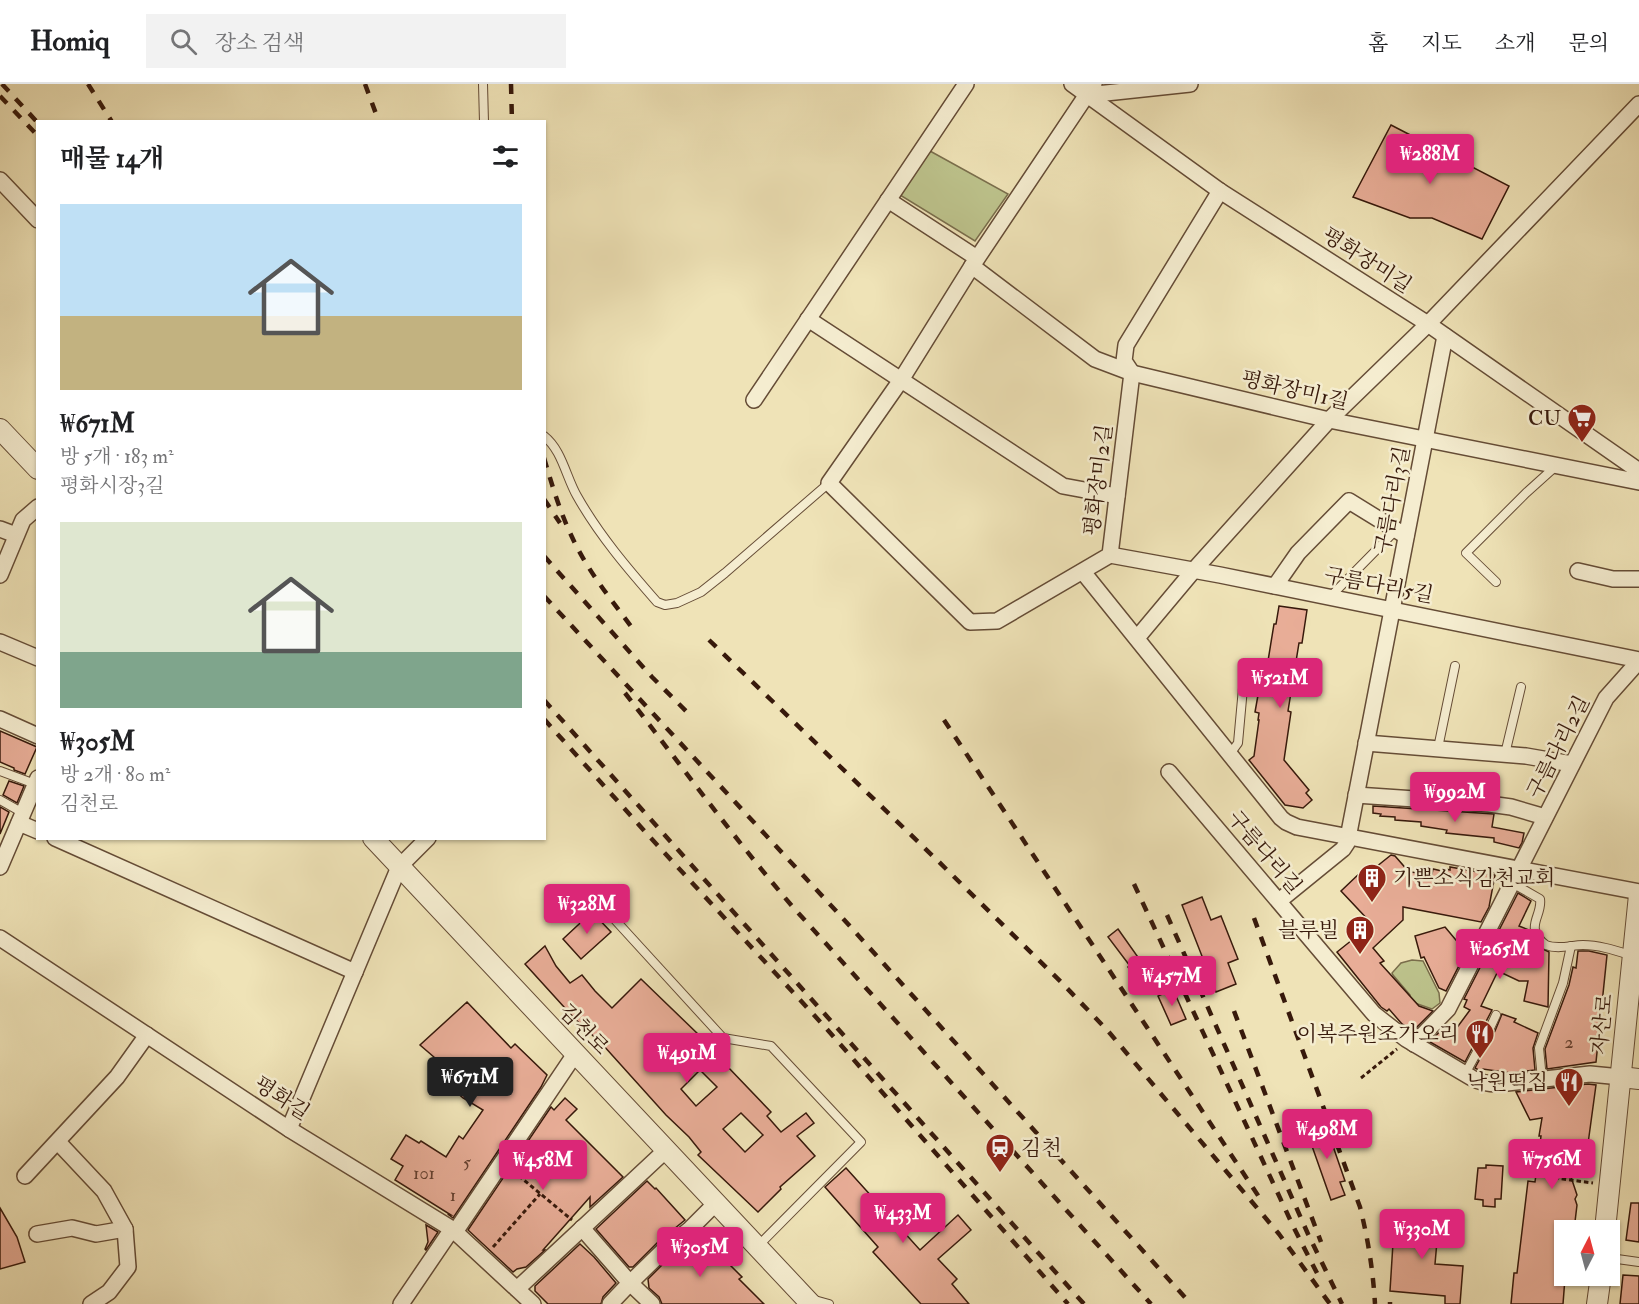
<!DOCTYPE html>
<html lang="ko">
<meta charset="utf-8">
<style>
:root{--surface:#fff;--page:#f2f2f2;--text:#202124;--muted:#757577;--line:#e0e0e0;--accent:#db2777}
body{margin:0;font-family:"IM FELL Double Pica","Noto Serif KR",serif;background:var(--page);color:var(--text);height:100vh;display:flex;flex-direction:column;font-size:22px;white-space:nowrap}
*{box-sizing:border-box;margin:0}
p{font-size:20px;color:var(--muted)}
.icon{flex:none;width:33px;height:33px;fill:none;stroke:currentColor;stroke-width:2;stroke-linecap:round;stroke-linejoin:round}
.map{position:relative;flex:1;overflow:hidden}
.details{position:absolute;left:36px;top:36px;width:510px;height:720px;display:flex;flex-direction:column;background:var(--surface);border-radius:0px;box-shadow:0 2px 4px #0004}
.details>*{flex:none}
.needle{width:39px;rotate:6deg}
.tools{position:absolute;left:1554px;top:1136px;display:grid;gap:12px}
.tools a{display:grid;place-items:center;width:66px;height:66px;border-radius:0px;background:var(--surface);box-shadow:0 2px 4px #0004;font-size:30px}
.price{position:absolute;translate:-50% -51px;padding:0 14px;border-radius:6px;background:var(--accent);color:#fff;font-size:20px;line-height:39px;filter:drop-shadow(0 2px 3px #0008)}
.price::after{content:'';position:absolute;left:50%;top:36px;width:18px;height:14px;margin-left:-9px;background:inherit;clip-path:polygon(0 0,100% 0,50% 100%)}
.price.on{background:#222;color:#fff}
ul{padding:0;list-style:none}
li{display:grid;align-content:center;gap:12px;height:318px;padding:0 24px}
li span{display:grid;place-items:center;height:186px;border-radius:0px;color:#555}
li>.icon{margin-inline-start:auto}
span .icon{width:108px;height:108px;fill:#fffc;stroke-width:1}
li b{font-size:26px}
h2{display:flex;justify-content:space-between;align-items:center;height:72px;padding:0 24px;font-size:26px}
header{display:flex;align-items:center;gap:36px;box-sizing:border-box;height:84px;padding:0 30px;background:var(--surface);border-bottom:2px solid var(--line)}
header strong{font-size:28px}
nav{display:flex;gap:33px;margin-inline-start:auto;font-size:21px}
.search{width:420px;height:54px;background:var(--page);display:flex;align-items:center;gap:15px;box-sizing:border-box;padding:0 21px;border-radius:0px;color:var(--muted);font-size:22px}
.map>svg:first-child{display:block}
.green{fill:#bdc38c;stroke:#7a6e4c;stroke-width:1.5}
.building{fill:#e8ad97;stroke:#37190b;stroke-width:1.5;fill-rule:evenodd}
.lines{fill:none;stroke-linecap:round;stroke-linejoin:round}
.service-casing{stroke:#654c36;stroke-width:10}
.minor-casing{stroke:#654c36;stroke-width:18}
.tertiary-casing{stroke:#654c36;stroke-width:22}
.path{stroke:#37190b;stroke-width:3;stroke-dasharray:4.5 3;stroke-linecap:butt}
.service{stroke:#f5edd0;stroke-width:8}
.minor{stroke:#f5edd0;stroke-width:15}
.tertiary{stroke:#f5edd0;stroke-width:20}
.rail{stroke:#37190b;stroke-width:4.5;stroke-dasharray:10 10;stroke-linecap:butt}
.labels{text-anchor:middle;stroke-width:5;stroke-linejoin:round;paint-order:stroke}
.number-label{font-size:18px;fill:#633e2e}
.street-label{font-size:21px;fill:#37190b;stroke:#f5edd0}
.poi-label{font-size:21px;fill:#37190b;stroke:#f5edd0;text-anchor:end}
</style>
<header>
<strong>Homiq</strong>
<div class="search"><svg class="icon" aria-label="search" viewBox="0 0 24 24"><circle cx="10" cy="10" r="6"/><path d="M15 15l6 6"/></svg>장소 검색</div>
<nav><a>홈</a><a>지도</a><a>소개</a><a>문의</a></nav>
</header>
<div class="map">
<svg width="1639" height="1220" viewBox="0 0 1639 1220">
<rect width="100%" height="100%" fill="#efe3b7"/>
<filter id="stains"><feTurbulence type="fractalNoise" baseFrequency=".00333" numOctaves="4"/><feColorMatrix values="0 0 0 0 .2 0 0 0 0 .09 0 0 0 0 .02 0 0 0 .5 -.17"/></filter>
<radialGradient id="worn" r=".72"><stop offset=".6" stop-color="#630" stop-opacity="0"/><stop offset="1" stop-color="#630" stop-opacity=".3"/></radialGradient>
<g class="green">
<polygon points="930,67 1008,110 975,157 900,111"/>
<polygon points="1412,876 1423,877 1439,909 1440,919 1432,925 1409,917 1410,911 1393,891 1392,889 1401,879"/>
</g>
<g class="building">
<polygon points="1391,41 1509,102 1482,155 1432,134 1410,134 1353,113"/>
<polygon points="1279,522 1307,526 1302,559 1299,559 1288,627 1291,628 1284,676 1309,706 1306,709 1312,716 1303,724 1285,721 1249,676 1254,672 1259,636 1258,636 1259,629 1255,628 1263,583 1267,583 1274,540 1276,540"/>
<polygon points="0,647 37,663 25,690 14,686 14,684 0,678"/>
<polygon points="9,697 24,702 17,719 3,711"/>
<polygon points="1373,722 1494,730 1492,743 1524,749 1522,759 1519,764 1494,758 1494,754 1446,749 1447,746 1421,742 1421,738 1395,736 1395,733 1380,732 1381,730 1373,729"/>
<polygon points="0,723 9,728 0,750"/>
<polygon points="1391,771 1395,772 1409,788 1432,790 1433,785 1442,787 1442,784 1450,786 1450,783 1495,791 1489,823 1481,838 1403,823 1403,836 1373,864 1384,877 1380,879 1419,922 1433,927 1413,947 1402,940 1389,925 1387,927 1381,923 1337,868 1372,840 1341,807 1362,787 1366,791"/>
<polygon points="1518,809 1531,817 1519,842 1529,846 1531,852 1526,863 1539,863 1549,868 1548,923 1524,917 1528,897 1519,897 1498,887 1481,922 1492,926 1465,978 1430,958 1444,943 1453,949 1470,926 1464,923 1467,916 1464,915"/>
<polygon points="1202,813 1211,836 1221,832 1238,875 1228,879 1236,900 1216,908 1182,821"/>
<polygon points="592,828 611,848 581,875 563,855"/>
<polygon points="1445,843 1466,868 1446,907 1439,904 1424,873 1421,874 1415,852"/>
<polygon points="1118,845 1152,893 1140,901 1128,883 1130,882 1108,853"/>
<path d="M545,862L556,882L570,899L582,891L595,907L612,924L641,895L729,980L727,982L771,1028L767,1032L781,1048L806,1029L814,1039L797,1052L815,1072L780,1103L781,1105L758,1128L698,1071L701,1068L689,1053L666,1031L603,961L574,934L525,880ZM700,986L717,1003L696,1022L681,1005ZM741,1029L763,1051L745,1068L723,1045Z"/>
<polygon points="1578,867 1589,867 1607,871 1596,978 1547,985 1545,965 1569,901 1573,883 1576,884"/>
<polygon points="1173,905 1186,935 1171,941 1158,912"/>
<polygon points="467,918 511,964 515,960 547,991 541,1003 453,1134 449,1131 451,1131 395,1096 403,1082 391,1075 406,1051 419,1059 421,1057 446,1073 459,1052 463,1055 483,1026 463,1014 441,995 449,986 420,961"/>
<polygon points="1502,930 1516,935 1514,938 1538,949 1533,964 1535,986 1511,989 1483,985 1482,988 1475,984 1495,947"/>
<polygon points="1588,1000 1596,1001 1584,1089 1569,1087 1577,1111 1575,1115 1577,1121 1574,1146 1564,1146 1565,1194 1563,1220 1511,1220 1514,1189 1517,1189 1528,1097 1535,1098 1541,1052 1539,1052 1542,1034 1530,1036 1516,1008"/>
<polygon points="565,1014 577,1025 566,1036 623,1093 590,1123 590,1113 543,1166 545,1166 526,1183 517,1185 513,1188 468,1146 551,1023 554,1026"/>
<polygon points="1325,1039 1345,1097 1340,1098 1345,1111 1331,1116 1306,1045"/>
<polygon points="1486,1081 1503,1082 1501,1115 1495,1115 1495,1123 1483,1122 1483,1116 1475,1115 1478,1084 1486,1084"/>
<polygon points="846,1084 920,1166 958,1131 971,1146 938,1175 957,1195 952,1200 969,1220 921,1220 873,1168 878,1163 825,1103"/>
<polygon points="647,1097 655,1105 656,1104 685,1136 658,1158 633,1183 629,1183 596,1145"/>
<polygon points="1631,1119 1639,1119 1639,1158 1626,1156"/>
<polygon points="0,1124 17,1153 25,1178 0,1185"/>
<polygon points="1403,1126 1436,1129 1435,1146 1438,1146 1435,1180 1463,1182 1460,1220 1445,1220 1445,1212 1390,1207 1394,1143 1402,1144"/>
<polygon points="426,1141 438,1148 426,1166 425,1165 428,1158"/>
<polygon points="699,1150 742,1193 739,1195 764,1220 662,1220 659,1213 649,1204 648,1195 671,1172"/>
<polygon points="580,1160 594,1173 616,1199 603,1213 601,1220 548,1220 535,1207 535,1202"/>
<polygon points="1623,1191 1639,1192 1639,1220 1620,1220"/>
</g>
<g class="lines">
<g class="service-casing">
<g id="service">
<polyline points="483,0 484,38"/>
<path d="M544,352C562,366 566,393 577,412C599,451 628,485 657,518L665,521L677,519L701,508L725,489L829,399"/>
<polyline points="1496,498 1466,469 1526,409 1556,382"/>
<polyline points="1330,513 1396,446"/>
<polyline points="1438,664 1455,582"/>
<polyline points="1230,670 1238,659 1243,604"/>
<polyline points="1505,670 1521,603"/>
<polyline points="0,687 35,700"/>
<polyline points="0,716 23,729"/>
<path d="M1512,799L1540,815C1542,827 1533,836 1535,846C1536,851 1541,858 1546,861C1558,866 1571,861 1583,861C1600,861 1617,867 1633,872"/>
<polyline points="606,826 723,954 771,962 861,1058 758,1162"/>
<polyline points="1465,990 1490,944 1496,931"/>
<polyline points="1542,995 1539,964 1563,899 1571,862"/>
<polyline points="1610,1174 1639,1178"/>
<polyline points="811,1215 829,1220"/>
</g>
</g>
<g class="minor-casing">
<g id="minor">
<polyline points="1072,0 1220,107 1428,240 1639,387"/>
<polyline points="1094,0 972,182 901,296 829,399 970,538 997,537 1110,471 1132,289 1124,277 1126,261 1220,107"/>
<polyline points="1087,11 1190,0"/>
<polyline points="0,96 38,136"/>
<polyline points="888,116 977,174"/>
<polyline points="972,182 1095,275 1132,289 1329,336 1639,398"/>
<polyline points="808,235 1063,402 1117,412"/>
<polyline points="754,316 966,0"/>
<polyline points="0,445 16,451"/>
<polyline points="1110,471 1220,491 1639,576"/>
<polyline points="1578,487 1613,495 1639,495"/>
<polyline points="1083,488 1281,734 1286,738 1297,743 1639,808"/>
<polyline points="0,491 23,436 38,423"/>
<polyline points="1275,502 1298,469 1349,417 1406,452"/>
<polyline points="1137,554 1194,486 1329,336 1428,240 1639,20"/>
<polyline points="0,558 38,574"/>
<polyline points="0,635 38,652"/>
<polyline points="1366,659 1526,672 1572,680"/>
<path d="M1169,688L1374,930L1406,955L1472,994C1481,999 1488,1000 1498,1000L1590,990L1621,993"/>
<polyline points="1356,711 1489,720 1511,723 1545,733"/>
<polyline points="19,739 38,747"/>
<polyline points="55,754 355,888"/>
<polyline points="0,783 38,694"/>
<polyline points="1279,817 1343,765 1347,759 1445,252"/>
<polyline points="0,854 289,1045 452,1145 533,1220"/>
<polyline points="1414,960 1448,925 1606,614 1639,577"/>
<polyline points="289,1045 399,783 428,754"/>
<polyline points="58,1058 104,1107 125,1145 128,1183 109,1208 91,1220"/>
<polyline points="25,1092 117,993 147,951"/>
<polyline points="582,1144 630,1199 610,1220"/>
<polyline points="455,1148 575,970"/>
<polyline points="37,1150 72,1144 96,1150 125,1145"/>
<polyline points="517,1205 666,1066"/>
<polyline points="401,1220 452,1145"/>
<polyline points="652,1220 630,1199 665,1165 689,1146 716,1119"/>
</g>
</g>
<g class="tertiary-casing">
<g id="tertiary">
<polyline points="0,345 38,385"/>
<polyline points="373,754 811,1220"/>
<polyline points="1621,993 1639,995"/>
<polyline points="1605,1146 1639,811"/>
<polyline points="1597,1220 1601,1191"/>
</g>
</g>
<g class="path">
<polyline points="1361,994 1397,965"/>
<polyline points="513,1087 572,1136"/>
<polyline points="1517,1089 1593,1099"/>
<polyline points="493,1163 540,1110"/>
</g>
<use href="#service" class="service"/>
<use href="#minor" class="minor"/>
<use href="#tertiary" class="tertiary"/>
<g class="rail">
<polyline points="2,0 38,39"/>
<polyline points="88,0 112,38"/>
<polyline points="365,0 379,38"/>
<polyline points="511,0 512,38"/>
<polyline points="0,12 38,52"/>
<path d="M544,374C552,401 560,428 572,453C588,488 614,519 636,549"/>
<polyline points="544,415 560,439"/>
<polyline points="544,472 652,593 690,631"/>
<polyline points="544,512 838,829 1191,1220"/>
<polyline points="709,556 938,777 1062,899 1108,947 1279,1150 1330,1220"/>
<path d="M625,609C680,680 733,753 792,822L1151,1220"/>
<polyline points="544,616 1084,1220"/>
<polyline points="544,635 649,752 825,943 1068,1220"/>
<polyline points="944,636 1263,1119"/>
<polyline points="1134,800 1294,1144 1318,1191"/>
<polyline points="1167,831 1308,1150 1342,1220"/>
<path d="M1254,834L1360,1123C1368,1155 1373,1186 1375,1220"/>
<polyline points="1234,927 1321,1158"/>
<polyline points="1390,1218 1390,1220"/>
</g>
</g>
<defs>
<g id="supermarket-pin" transform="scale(1.5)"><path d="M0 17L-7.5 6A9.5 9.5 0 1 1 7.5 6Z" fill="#8f2418" stroke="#f5edd0"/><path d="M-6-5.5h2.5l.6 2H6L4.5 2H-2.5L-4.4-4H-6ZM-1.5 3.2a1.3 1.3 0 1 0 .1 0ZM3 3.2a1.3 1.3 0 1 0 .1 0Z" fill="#fff"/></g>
<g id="building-pin" transform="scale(1.5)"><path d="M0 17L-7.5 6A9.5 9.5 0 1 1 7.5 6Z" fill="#8f2418" stroke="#f5edd0"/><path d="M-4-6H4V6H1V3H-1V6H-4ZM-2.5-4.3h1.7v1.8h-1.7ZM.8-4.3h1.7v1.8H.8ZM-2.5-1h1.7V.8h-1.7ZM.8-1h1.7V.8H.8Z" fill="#fff"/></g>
<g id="restaurant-pin" transform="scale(1.5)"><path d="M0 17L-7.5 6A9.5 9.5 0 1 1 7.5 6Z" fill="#8f2418" stroke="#f5edd0"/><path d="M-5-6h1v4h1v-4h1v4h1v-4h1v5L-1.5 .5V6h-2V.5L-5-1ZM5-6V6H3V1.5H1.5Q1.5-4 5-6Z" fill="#fff"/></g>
<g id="station-pin" transform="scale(1.5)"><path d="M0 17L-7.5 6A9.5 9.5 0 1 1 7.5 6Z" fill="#8f2418" stroke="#f5edd0"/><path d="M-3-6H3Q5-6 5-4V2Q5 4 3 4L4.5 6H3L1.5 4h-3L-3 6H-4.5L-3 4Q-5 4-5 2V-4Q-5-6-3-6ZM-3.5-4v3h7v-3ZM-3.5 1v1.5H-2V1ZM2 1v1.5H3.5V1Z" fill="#fff"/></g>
</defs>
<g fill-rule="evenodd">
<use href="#supermarket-pin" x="1582" y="334"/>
<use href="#building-pin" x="1372" y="794"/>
<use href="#building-pin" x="1360" y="846"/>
<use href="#restaurant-pin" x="1480" y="950"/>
<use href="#restaurant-pin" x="1569" y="998"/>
<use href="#station-pin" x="1000" y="1064"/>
</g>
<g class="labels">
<g class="number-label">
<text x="1569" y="964">2</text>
<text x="467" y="1084">5</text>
<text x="424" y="1095">101</text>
<text x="453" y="1117">1</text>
</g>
<g class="street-label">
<text transform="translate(1367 176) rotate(33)" y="7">평화장미길</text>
<text transform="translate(1295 306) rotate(13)" y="7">평화장미1길</text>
<text transform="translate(1098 396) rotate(-83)" y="7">평화장미2길</text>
<text transform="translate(1392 416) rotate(-79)" y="7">구름다리3길</text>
<text transform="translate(1379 501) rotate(11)" y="7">구름다리5길</text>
<text transform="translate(1558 663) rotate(-63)" y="7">구름다리2길</text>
<text transform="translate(1265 768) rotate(50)" y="7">구름다리길</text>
<text transform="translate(1602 940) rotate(-84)" y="7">자산로</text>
<text transform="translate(584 945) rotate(46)" y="7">김천로</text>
<text transform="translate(282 1014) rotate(33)" y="7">평화길</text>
</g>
<g class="poi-label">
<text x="1561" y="341">CU</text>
<text x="1393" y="801" text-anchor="start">기쁜소식김천교회</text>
<text x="1339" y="853">블루빌</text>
<text x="1459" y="957">이복주원조가오리</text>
<text x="1548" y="1005">낙원떡집</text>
<text x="1021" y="1071" text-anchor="start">김천</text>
</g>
</g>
<rect width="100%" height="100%" filter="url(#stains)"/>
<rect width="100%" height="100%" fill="url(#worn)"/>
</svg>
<div class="tools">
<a><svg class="needle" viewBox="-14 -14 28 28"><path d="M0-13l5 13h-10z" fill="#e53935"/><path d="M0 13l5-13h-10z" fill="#757577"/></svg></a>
</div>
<b class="price" style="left:1430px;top:101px">₩288M</b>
<b class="price" style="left:1280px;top:625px">₩521M</b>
<b class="price" style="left:1455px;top:739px">₩992M</b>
<b class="price" style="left:587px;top:851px">₩328M</b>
<b class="price" style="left:1500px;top:896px">₩265M</b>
<b class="price" style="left:1172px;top:923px">₩457M</b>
<b class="price" style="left:687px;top:1000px">₩491M</b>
<b class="price on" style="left:470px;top:1024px">₩671M</b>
<b class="price" style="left:1327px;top:1076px">₩498M</b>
<b class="price" style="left:1552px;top:1106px">₩756M</b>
<b class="price" style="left:543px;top:1107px">₩458M</b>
<b class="price" style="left:903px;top:1160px">₩433M</b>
<b class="price" style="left:1422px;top:1176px">₩330M</b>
<b class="price" style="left:700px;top:1194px">₩305M</b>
<section class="details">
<h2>매물 14개<svg class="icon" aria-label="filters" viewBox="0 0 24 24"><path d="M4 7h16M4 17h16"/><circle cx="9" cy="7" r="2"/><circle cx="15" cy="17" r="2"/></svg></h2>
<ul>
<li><span style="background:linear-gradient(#bfe0f5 60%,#c2b280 0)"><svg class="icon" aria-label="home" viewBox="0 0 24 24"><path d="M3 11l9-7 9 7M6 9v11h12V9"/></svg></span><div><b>₩671M</b><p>방 5개 · 183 m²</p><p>평화시장3길</p></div></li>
<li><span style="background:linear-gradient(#dfe7d0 70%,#7fa58c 0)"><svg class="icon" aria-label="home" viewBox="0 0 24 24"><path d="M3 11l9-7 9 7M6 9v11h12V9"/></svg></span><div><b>₩305M</b><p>방 2개 · 80 m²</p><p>김천로</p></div></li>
</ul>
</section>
</div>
